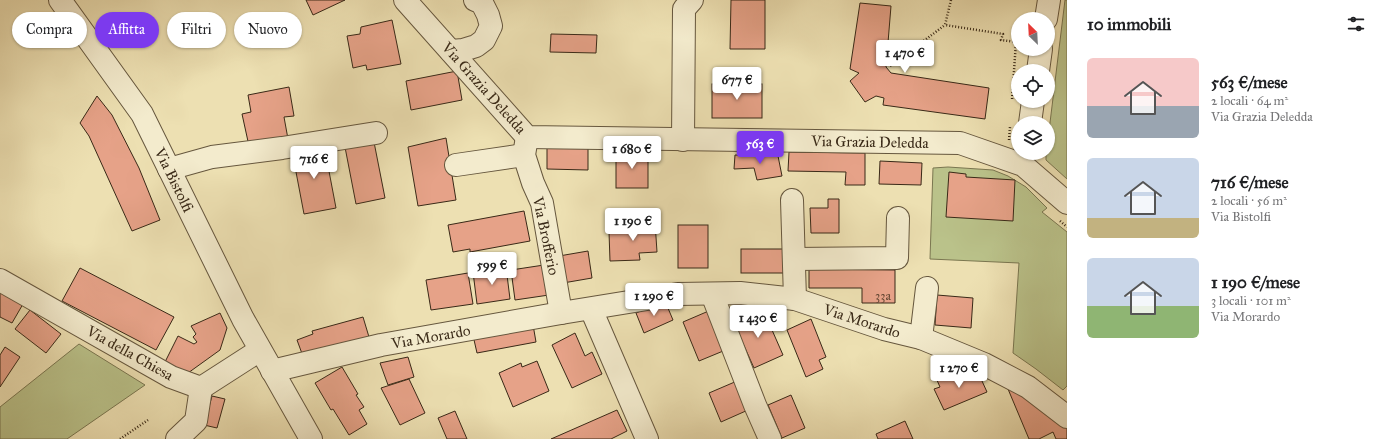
<!DOCTYPE html>
<html lang="it">
<meta charset="utf-8">
<style>
:root{--surface:#fff;--page:#f2f2f2;--text:#202124;--muted:#757577;--accent:#7c3aed}
body{margin:0;font-family:"IM FELL Great Primer",serif;background:var(--page);color:var(--text);height:100vh;display:flex;flex-direction:column;font-size:15px;white-space:nowrap}
*{box-sizing:border-box;margin:0}
p{font-size:13px;color:var(--muted)}
.icon{flex:none;width:22px;height:22px;fill:none;stroke:currentColor;stroke-width:2;stroke-linecap:round;stroke-linejoin:round}
.map{position:relative;flex:1;overflow:hidden}
.drawer{display:flex;flex-direction:column;background:var(--surface);width:320px}
.drawer>*{flex:none}
.banner{position:absolute;left:12px;top:12px;width:380px;height:36px;display:flex;gap:8px}
.needle{width:26px;rotate:336deg}
.buttons{position:absolute;left:1011px;top:12px;display:grid;gap:8px}
.buttons a{display:grid;place-items:center;width:44px;height:44px;border-radius:50%;background:var(--surface);box-shadow:0 1px 3px #0004;font-size:20px}
.price{position:absolute;translate:-50% -34px;padding:0 9px;border-radius:4px;background:#fff;color:#222;font-size:13px;line-height:26px;filter:drop-shadow(0 1px 2px #0008)}
.price::after{content:'';position:absolute;left:50%;top:24px;width:12px;height:9px;margin-left:-6px;background:inherit;clip-path:polygon(0 0,100% 0,50% 100%)}
.price.on{background:var(--accent);color:#fff}
ul{padding:0;list-style:none}
li{display:flex;align-items:center;gap:12px;height:100px;padding:0 20px}
li span{display:grid;place-items:center;flex:none;width:112px;height:80px;border-radius:6px;color:#555}
li>.icon{margin-inline-start:auto}
span .icon{width:48px;height:48px;fill:#fffc;stroke-width:1}
li b{font-size:17px}
h2{display:flex;justify-content:space-between;align-items:center;height:48px;padding:0 20px;font-size:17px}
.pill{padding:0 14px;border-radius:18px;background:var(--surface);box-shadow:0 1px 3px #0004;font-size:14px;line-height:36px}
.pill.on{background:var(--accent);color:#fff}
main{display:flex;flex:1;min-height:0}
.map>svg:first-child{display:block}
.green{fill:#bac28a;stroke:#7a7650}
.building{fill:#e6a288;stroke:#392917}
.lines{fill:none;stroke-linecap:round;stroke-linejoin:round}
.minor-casing{stroke:#66573e;stroke-width:24}
.path{stroke:#392917;stroke-width:2.5;stroke-dasharray:1 2;stroke-linecap:butt}
.minor{stroke:#f3ebcd;stroke-width:22}
.labels{text-anchor:middle;stroke-width:3;stroke-linejoin:round;paint-order:stroke}
.number-label{font-size:13px;fill:#644733}
.street-label{font-size:15px;fill:#392917;stroke:#f3ebcd}
</style>
<main>
<div class="map">
<svg width="1067" height="439" viewBox="0 0 1067 439">
<rect width="100%" height="100%" fill="#ede0b2"/>
<filter id="stains"><feTurbulence type="fractalNoise" baseFrequency=".005" numOctaves="4"/><feColorMatrix values="0 0 0 0 .2 0 0 0 0 .09 0 0 0 0 .02 0 0 0 .5 -.17"/></filter>
<radialGradient id="worn" r=".72"><stop offset=".6" stop-color="#630" stop-opacity="0"/><stop offset="1" stop-color="#630" stop-opacity=".3"/></radialGradient>
<g class="green">
<polygon points="1065,0 1067,0 1067,179 1046,160 1046,153 1048,153 1048,139"/>
<polygon points="948,167 993,170 1008,176 1026,187 1047,208 1042,212 1067,232 1067,386 1063,390 1036,369 1013,353 1019,263 930,259 933,168"/>
<polygon points="79,344 145,385 67,439 0,439 0,407"/>
</g>
<g class="building">
<polygon points="306,0 345,0 313,15"/>
<polygon points="731,0 765,0 765,49 730,49"/>
<polygon points="860,3 891,6 886,67 891,73 989,88 985,119 883,105 884,98 876,96 865,102 850,81 859,73 850,69"/>
<polygon points="392,20 401,64 367,70 366,65 353,68 347,36 360,34 361,27"/>
<polygon points="551,34 597,35 596,53 550,52"/>
<polygon points="457,71 462,100 411,110 406,81"/>
<rect x="712" y="84" width="50" height="34"/>
<polygon points="289,87 294,116 284,117 288,139 249,146 242,114 251,112 248,95"/>
<polygon points="97,96 112,115 139,168 160,220 132,231 89,136 80,123"/>
<polygon points="373,137 385,198 356,204 344,142"/>
<polygon points="446,138 456,200 418,206 408,147"/>
<polygon points="324,145 336,208 304,214 292,151"/>
<polygon points="547,145 588,146 588,170 547,169"/>
<rect x="616" y="151" width="32" height="37"/>
<polygon points="789,152 865,153 865,185 845,185 846,172 788,171"/>
<polygon points="735,155 778,156 782,176 757,180 754,168 734,169"/>
<polygon points="880,161 922,163 921,185 879,184"/>
<polygon points="949,172 966,174 966,177 1015,180 1013,221 946,217"/>
<polygon points="828,199 839,199 839,233 811,233 810,208 828,208"/>
<polygon points="524,211 530,241 470,252 470,249 453,252 448,225"/>
<polygon points="655,222 657,252 639,253 640,260 610,261 609,232 627,232 626,224"/>
<rect x="678" y="225" width="30" height="43"/>
<rect x="741" y="249" width="43" height="24"/>
<polygon points="588,251 592,278 563,283 559,256"/>
<polygon points="544,265 549,295 515,300 511,270"/>
<polygon points="506,267 510,299 477,304 473,272"/>
<polygon points="80,268 174,317 156,350 62,301"/>
<polygon points="809,269 895,270 895,303 862,303 862,288 809,288"/>
<polygon points="468,273 473,304 431,310 426,280"/>
<polygon points="0,291 23,304 12,323 0,317"/>
<polygon points="937,295 973,298 971,328 935,325"/>
<polygon points="665,301 673,320 644,333 636,313"/>
<polygon points="30,310 61,334 46,353 15,329"/>
<polygon points="711,310 728,349 699,361 683,322"/>
<polygon points="748,312 752,320 765,314 783,355 754,368 732,319"/>
<polygon points="220,313 227,328 220,350 188,373 165,362 178,336 194,344 197,342 193,337 196,334 191,326"/>
<polygon points="363,317 369,337 304,359 297,340 313,334 312,331"/>
<polygon points="532,319 536,342 477,353 472,331"/>
<polygon points="811,319 826,357 819,360 823,369 806,377 787,330"/>
<polygon points="575,333 585,356 592,352 602,374 572,388 552,345"/>
<polygon points="5,347 20,357 0,387 0,355"/>
<polygon points="408,357 414,377 388,385 380,363"/>
<polygon points="537,361 549,391 513,407 499,373 521,363 522,367"/>
<polygon points="342,367 358,394 356,395 364,407 359,410 367,424 349,435 333,409 331,410 315,383"/>
<polygon points="977,370 987,392 944,410 934,389 940,387 936,378 951,371 955,380"/>
<polygon points="409,379 425,413 400,425 381,388"/>
<polygon points="737,381 748,410 721,422 709,393"/>
<polygon points="1013,387 1067,427 1067,439 1056,439 1053,432 1039,439 1029,439 1008,389"/>
<polygon points="791,395 805,428 782,438 768,405"/>
<polygon points="212,396 225,399 217,428 204,425"/>
<polygon points="617,410 627,431 611,439 551,439"/>
<polygon points="455,411 467,439 447,439 438,418"/>
<polygon points="905,421 913,439 878,439 876,434"/>
</g>
<g class="lines">
<g class="minor-casing">
<g id="minor">
<polyline points="60,0 142,114 243,319 311,439"/>
<polyline points="405,0 527,137 960,143 1023,165 1067,203"/>
<polyline points="1046,19 1049,0"/>
<polyline points="451,51 463,50 476,46 484,40 491,26 488,15 482,3 475,0"/>
<polyline points="1038,71 1041,49"/>
<polyline points="1030,123 1033,101"/>
<polyline points="527,137 524,155 533,183 542,203 561,313"/>
<polyline points="683,140 684,9 692,0"/>
<polyline points="456,165 524,155"/>
<polyline points="169,169 212,157 282,148 376,133"/>
<polyline points="792,200 795,299"/>
<polyline points="794,259 897,258 898,218"/>
<polyline points="0,280 171,377 201,388 260,350"/>
<polyline points="712,294 755,405 770,439"/>
<polyline points="591,309 647,439"/>
<polyline points="921,338 927,288"/>
<polyline points="272,371 381,345 561,313 678,294 740,293 795,299 884,329 921,338 984,364 1028,387 1067,417"/>
<polyline points="177,439 196,421 201,388"/>
</g>
</g>
<g class="path">
<polyline points="951,0 945,25 1003,34 1001,40 1016,42 1012,100"/>
<polyline points="890,66 945,25"/>
<polyline points="1009,140 1010,127"/>
<polyline points="1060,221 1067,227"/>
<polyline points="120,439 148,420"/>
</g>
<use href="#minor" class="minor"/>
</g>
<g class="labels">
<g class="number-label">
<text x="883" y="300">33a</text>
</g>
<g class="street-label">
<text transform="translate(484 88) rotate(48)" y="5">Via Grazia Deledda</text>
<text transform="translate(870 142) rotate(1)" y="5">Via Grazia Deledda</text>
<text transform="translate(174 180) rotate(64)" y="5">Via Bistolfi</text>
<text transform="translate(546 236) rotate(78)" y="5">Via Brofferio</text>
<text transform="translate(862 321) rotate(18)" y="5">Via Morardo</text>
<text transform="translate(431 337) rotate(-10)" y="5">Via Morardo</text>
<text transform="translate(130 353) rotate(29)" y="5">Via della Chiesa</text>
</g>
</g>
<rect width="100%" height="100%" filter="url(#stains)"/>
<rect width="100%" height="100%" fill="url(#worn)"/>
</svg>
<div class="buttons">
<a><svg class="needle" viewBox="-14 -14 28 28"><path d="M0-13l5 13h-10z" fill="#e53935"/><path d="M0 13l5-13h-10z" fill="#757577"/></svg></a>
<a><svg class="icon" aria-label="locate" viewBox="0 0 24 24"><circle cx="12" cy="12" r="6"/><path d="M12 2v4M12 18v4M2 12h4M18 12h4"/></svg></a>
<a><svg class="icon" aria-label="layers" viewBox="0 0 24 24"><path d="M12 4l9 5-9 5-9-5zM3 14l9 5 9-5"/></svg></a>
</div>
<b class="price" style="left:905px;top:74px">1 470 €</b>
<b class="price" style="left:737px;top:101px">677 €</b>
<b class="price on" style="left:760px;top:165px">563 €</b>
<b class="price" style="left:632px;top:170px">1 680 €</b>
<b class="price" style="left:314px;top:180px">716 €</b>
<b class="price" style="left:633px;top:242px">1 190 €</b>
<b class="price" style="left:492px;top:286px">599 €</b>
<b class="price" style="left:654px;top:317px">1 290 €</b>
<b class="price" style="left:758px;top:339px">1 430 €</b>
<b class="price" style="left:959px;top:389px">1 270 €</b>
<div class="banner">
<a class="pill">Compra</a>
<a class="pill on">Affitta</a>
<a class="pill">Filtri</a>
<a class="pill">Nuovo</a>
</div>
</div>
<section class="drawer">
<h2>10 immobili<svg class="icon" aria-label="filters" viewBox="0 0 24 24"><path d="M4 7h16M4 17h16"/><circle cx="9" cy="7" r="2"/><circle cx="15" cy="17" r="2"/></svg></h2>
<ul>
<li><span style="background:linear-gradient(#f6c9c9 60%,#9aa5b1 0)"><svg class="icon" aria-label="home" viewBox="0 0 24 24"><path d="M3 11l9-7 9 7M6 9v11h12V9"/></svg></span><div><b>563 €/mese</b><p>2 locali · 64 m²</p><p>Via Grazia Deledda</p></div></li>
<li><span style="background:linear-gradient(#c9d6e8 75%,#c2b280 0)"><svg class="icon" aria-label="home" viewBox="0 0 24 24"><path d="M3 11l9-7 9 7M6 9v11h12V9"/></svg></span><div><b>716 €/mese</b><p>2 locali · 56 m²</p><p>Via Bistolfi</p></div></li>
<li><span style="background:linear-gradient(#c9d6e8 60%,#8fb573 0)"><svg class="icon" aria-label="home" viewBox="0 0 24 24"><path d="M3 11l9-7 9 7M6 9v11h12V9"/></svg></span><div><b>1 190 €/mese</b><p>3 locali · 101 m²</p><p>Via Morardo</p></div></li>
</ul>
</section>
</main>
